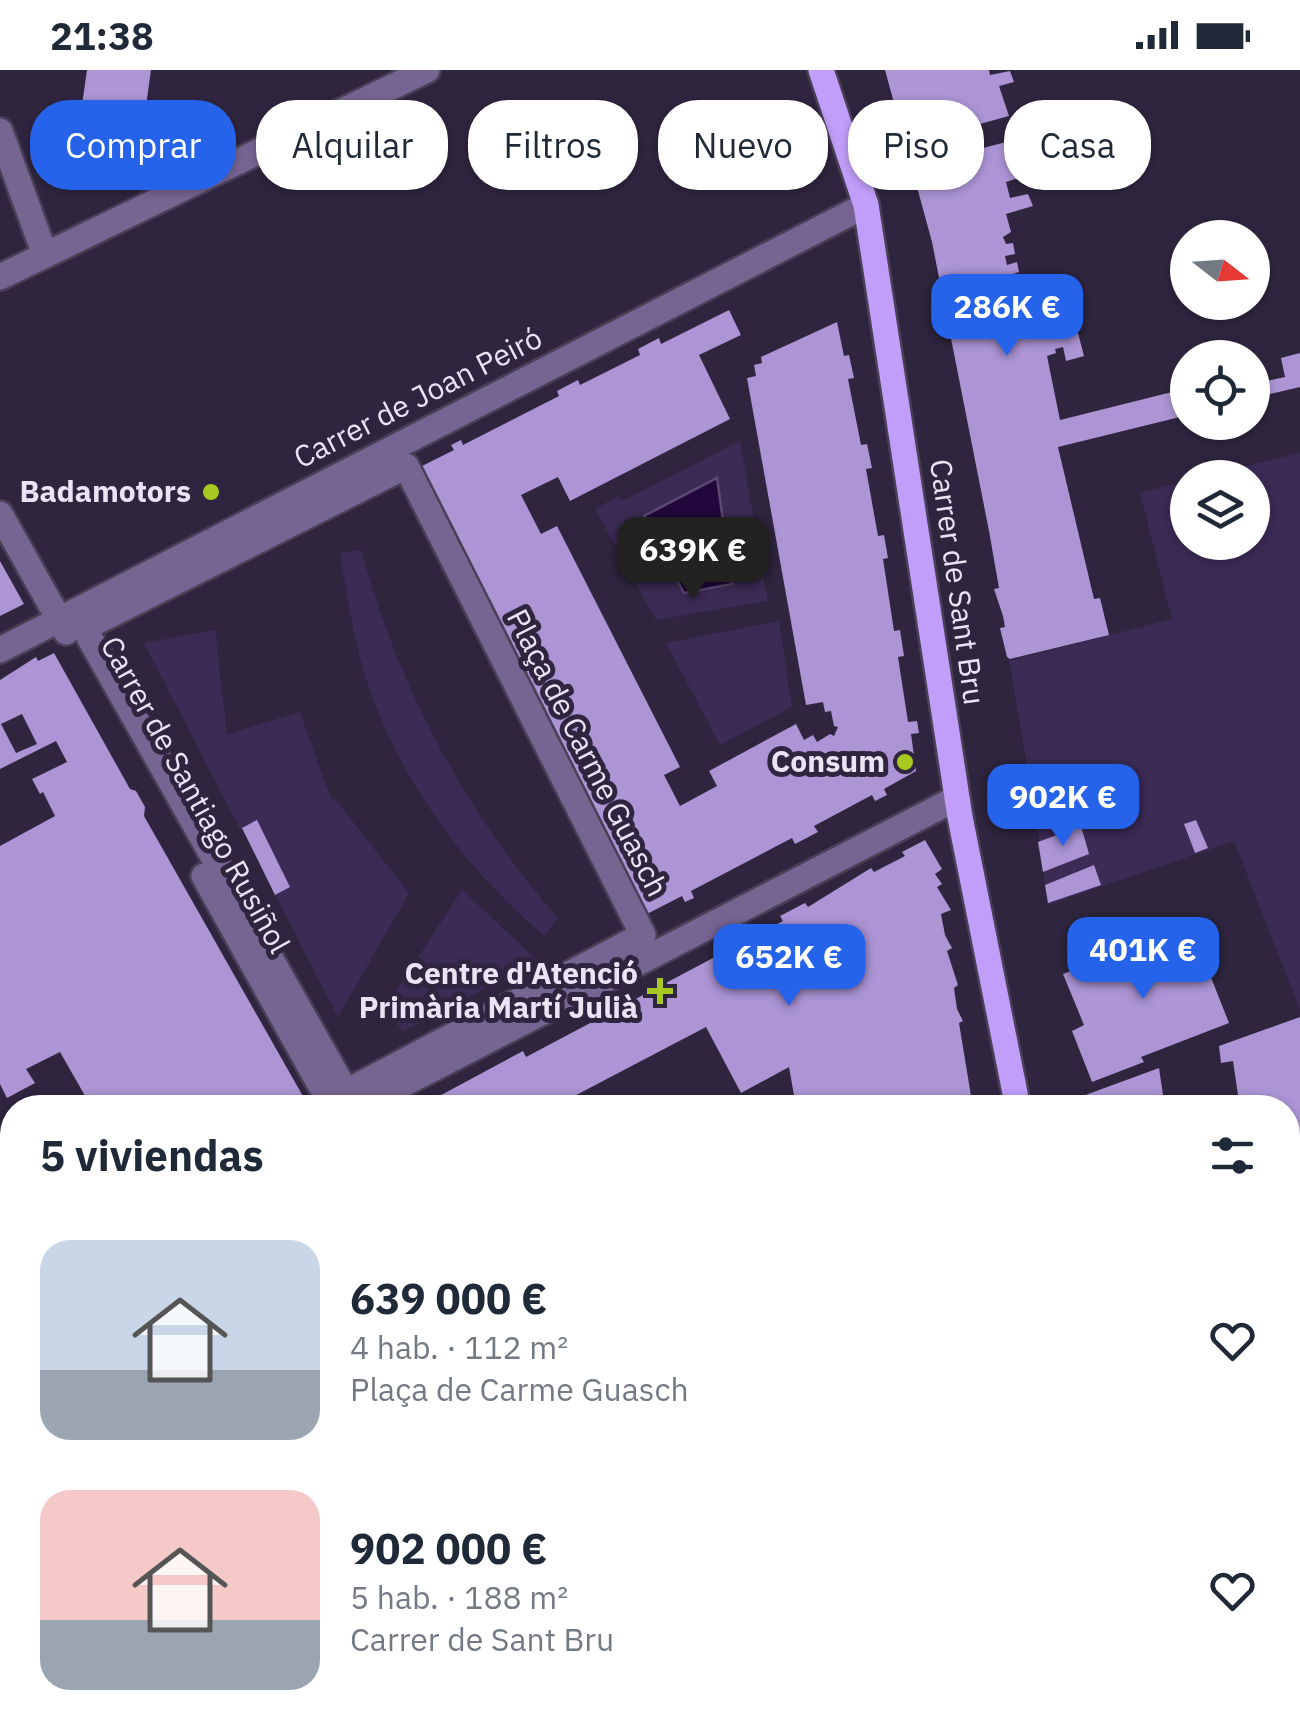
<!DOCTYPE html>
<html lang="es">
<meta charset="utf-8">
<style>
:root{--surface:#fff;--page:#f6f6f7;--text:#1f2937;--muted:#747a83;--accent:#2563eb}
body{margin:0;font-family:"IBM Plex Sans",sans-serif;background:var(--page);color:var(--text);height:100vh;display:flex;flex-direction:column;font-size:38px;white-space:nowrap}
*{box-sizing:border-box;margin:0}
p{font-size:32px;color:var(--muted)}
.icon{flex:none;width:55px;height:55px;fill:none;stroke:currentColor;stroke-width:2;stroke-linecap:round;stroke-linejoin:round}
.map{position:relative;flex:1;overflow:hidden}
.sheet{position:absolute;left:0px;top:1025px;width:1300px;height:642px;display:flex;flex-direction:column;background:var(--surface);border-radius:40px 40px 0 0;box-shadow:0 2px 8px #0004}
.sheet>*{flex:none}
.banner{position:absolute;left:30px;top:30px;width:1240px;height:90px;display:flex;gap:20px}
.needle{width:65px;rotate:107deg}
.tools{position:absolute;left:1170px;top:150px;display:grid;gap:20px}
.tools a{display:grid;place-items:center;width:100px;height:100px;border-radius:50%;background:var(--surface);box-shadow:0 2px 8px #0004;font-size:50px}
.price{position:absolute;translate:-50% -85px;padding:0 22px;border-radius:20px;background:var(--accent);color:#fff;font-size:32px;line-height:65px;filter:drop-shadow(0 2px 5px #0008)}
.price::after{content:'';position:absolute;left:50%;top:60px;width:30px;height:22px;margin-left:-15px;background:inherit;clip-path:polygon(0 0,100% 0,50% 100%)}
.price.selected{background:#222;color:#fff}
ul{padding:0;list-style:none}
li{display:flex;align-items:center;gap:30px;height:250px;padding:0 40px}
li span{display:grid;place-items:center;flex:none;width:280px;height:200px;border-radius:30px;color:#555}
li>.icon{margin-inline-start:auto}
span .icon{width:120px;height:120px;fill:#fffc;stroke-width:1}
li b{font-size:42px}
h2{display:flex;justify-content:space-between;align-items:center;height:120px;padding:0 40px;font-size:42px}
.tag{padding:0 35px;border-radius:40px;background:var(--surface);box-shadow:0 2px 8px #0004;font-size:35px;line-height:90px}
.tag.selected{background:var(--accent);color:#fff}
.status{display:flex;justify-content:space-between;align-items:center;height:70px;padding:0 50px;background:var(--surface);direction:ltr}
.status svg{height:28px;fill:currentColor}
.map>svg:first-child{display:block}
.green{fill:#3c2b55}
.water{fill:#22073d;stroke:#5e4974;stroke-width:2.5}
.building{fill:#ac94d5;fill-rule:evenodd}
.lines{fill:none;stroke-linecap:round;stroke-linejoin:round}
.minor-casing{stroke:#494058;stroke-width:30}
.major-casing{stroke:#494058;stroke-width:30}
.minor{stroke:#766592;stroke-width:25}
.major{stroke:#c19ef9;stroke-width:25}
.poi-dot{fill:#a6c820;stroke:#2f253f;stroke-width:4}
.labels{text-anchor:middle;stroke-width:10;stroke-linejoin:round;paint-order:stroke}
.street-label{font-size:30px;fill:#eae4f5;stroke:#2f253f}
.poi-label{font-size:30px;font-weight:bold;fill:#eae4f5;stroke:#2f253f;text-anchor:end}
</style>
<div class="status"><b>21:38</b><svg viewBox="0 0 49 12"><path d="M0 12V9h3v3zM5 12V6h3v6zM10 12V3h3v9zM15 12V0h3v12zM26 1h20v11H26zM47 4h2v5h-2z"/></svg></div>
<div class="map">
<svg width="1300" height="1666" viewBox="0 0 1300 1666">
<rect width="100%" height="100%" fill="#2f253f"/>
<g class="green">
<polygon points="740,371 768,531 656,550 595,439 618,426 622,431"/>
<path d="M1300,383V940L1234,771L1048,835L1035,740C1043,732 1037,715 1035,704L1028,700L1009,591L1172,549L1140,423L1187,411L1188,472H1252V408L1201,407Z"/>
<path d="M361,480C399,618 464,741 558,848L544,866C468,801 407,720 372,626C355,580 348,531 340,483Z"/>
<polygon points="779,551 792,637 720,675 666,573"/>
<polygon points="215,560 227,664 300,642 331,729 335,729 409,823 338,947 275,825 289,817 256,751 240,759 144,573"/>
<polygon points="462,820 538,891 402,962 387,935"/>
</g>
<polygon class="water" points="717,408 732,514 684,523 644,446"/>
<g class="building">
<polygon points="87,0 151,0 145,43 161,45 154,93 84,84 95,36 82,35"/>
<polygon points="885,0 989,0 990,5 1010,1 1014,12 999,16 1009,46 976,55 983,78 1010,71 1016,93 1023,91 1027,105 1006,112 1010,128 1028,124 1033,136 1006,144 1011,162 1003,167 1006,174 1013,173 1015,184 1005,186 1007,195 1017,192 1019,202 1010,205 1012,216 1021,214 1022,217 1046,212 1049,219 1021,227 1023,238 1073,226 1076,239 1053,245 1059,268 1078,263 1084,286 1066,291 1063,277 1055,279 1056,283 1047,286 1060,350 1188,318 1188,345 1058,377 1094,529 1100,528 1109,565 1010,589 1007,587 1000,558 1005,557 1003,546 994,519 999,518 989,461 932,172"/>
<polygon points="1097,47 1103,67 1131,57 1132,60 1145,55 1148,70 1035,103 1030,87 1048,82 1043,64"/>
<polygon points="729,240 741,265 699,285 730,349 570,431 558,407 521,425 541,464 557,456 680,697 664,705 680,736 717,716 709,701 796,654 804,670 813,665 817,672 830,664 834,666 838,657 834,656 831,641 825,642 823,632 806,635 747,308 756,306 754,295 762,293 761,287 837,252 844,286 849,285 854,308 848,309 861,375 867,374 872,398 866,399 878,466 884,465 888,488 883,489 894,561 900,560 904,586 898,587 908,652 917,651 919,663 911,664 916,701 884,719 887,725 875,731 872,725 814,756 818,762 795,774 792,768 691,821 694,828 685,832 682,826 645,845 416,399 454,380 451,375 461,370 463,375 559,326 557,321 578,310 580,315 640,285 638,279 659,268 661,274"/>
<polygon points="1300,283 1300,317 1252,328 1252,314 1285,307 1281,288"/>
<polygon points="0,491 24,534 0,546"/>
<path d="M54,583L130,719L136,721L145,737L144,746L304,1028L286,1038H92L60,982L26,999L35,1013L7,1028L0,1014V776L55,746L43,722L40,724L32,709L67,692L56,671L0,699V610L36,587L38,591ZM22,644L37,674L16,683L1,654Z"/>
<polygon points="257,750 290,817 275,825 242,758"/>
<polygon points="1196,750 1208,778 1195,783 1184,754"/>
<polygon points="1081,756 1089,784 1043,802 1038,772"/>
<polygon points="925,770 942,799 935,804 942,814 937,817 951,840 941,844 945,865 952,878 947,881 958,915 954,918 957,939 963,951 959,953 973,1038 810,1038 804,1028 795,1031 789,997 741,1023 706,957 561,1033 563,1038 417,1038 523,981 526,987 783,851 780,846 801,835 805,833 808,837 871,798 874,802 905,786 902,782"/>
<polygon points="1094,795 1101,815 1048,833 1045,815"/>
<polygon points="1190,854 1229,953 1141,987 1144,992 1092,1012 1072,961 1084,955 1063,904"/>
<polygon points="1300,947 1300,1384 1288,1388 1288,1038 1221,1038 1221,1034 1228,1033 1227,1026 1238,1025 1233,991 1221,993 1219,976"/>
<polygon points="1159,998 1165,1038 1082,1038 1080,1027"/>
<polygon points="12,1056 12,1177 0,1153 0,1062"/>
<polygon points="3,1267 12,1286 12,1377 5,1361 0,1363 0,1268"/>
<polygon points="12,1386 12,1425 0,1431 0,1392"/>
<polygon points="12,1508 12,1628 0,1633 0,1513"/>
<polygon points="1300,1627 1300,1634 1288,1639 1292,1648 1299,1645 1300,1666 1281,1666 1276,1655 1288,1655 1288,1631"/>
<polygon points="307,1655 591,1655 564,1666 312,1666"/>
</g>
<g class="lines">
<g class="minor-casing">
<g id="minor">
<polyline points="0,61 45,185"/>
<polyline points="0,207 427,0"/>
<polygon points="406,396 643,865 346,1022 84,558"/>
<polyline points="0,444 66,562"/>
<polyline points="0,580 866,135"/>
<polyline points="204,806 333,1038"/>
<polyline points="357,1038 957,728"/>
<polyline points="0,1199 12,1223"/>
<polyline points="1288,1441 1300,1437"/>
<polyline points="1288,1483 1300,1478"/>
<polyline points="0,1652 12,1647"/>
<polyline points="1141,1655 1145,1666"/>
<polyline points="677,1666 706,1655"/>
<polyline points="807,1666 836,1655"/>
</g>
</g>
<g class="major-casing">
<g id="major">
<polyline points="821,0 866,135 960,747 1018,1038"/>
<polyline points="1059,1666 1063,1655"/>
</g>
</g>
<use href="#minor" class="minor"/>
<use href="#major" class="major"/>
</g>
<g class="poi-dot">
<circle cx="211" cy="422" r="10"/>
<circle cx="905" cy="692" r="10"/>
<path d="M655 906h10v10h10v10h-10v10h-10v-10h-10v-10h10z"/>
</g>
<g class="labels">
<g class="street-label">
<text transform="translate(418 328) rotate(-27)" y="10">Carrer de Joan Peiró</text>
<text transform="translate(957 512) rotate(82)" y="10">Carrer de Sant Bru</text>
<text transform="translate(587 683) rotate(63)" y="10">Plaça de Carme Guasch</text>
<text transform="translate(195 725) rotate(61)" y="10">Carrer de Santiago Rusiñol</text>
</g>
<g class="poi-label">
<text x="191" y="432">Badamotors</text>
<text x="885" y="702">Consum</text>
<text x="638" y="914">Centre d'Atenció<tspan x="638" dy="34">Primària Martí Julià</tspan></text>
</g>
</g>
</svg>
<div class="tools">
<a><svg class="needle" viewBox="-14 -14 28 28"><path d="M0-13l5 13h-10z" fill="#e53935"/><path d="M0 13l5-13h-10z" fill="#747a83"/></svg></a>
<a><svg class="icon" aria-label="locate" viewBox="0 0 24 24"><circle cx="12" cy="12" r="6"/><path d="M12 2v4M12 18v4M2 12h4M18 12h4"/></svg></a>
<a><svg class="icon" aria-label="layers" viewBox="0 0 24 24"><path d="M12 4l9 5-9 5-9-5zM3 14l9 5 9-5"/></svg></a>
</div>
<b class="price" style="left:1007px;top:289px">286K €</b>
<b class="price selected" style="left:693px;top:532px">639K €</b>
<b class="price" style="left:1063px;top:779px">902K €</b>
<b class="price" style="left:1143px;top:932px">401K €</b>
<b class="price" style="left:789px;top:939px">652K €</b>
<div class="banner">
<a class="tag selected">Comprar</a>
<a class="tag">Alquilar</a>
<a class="tag">Filtros</a>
<a class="tag">Nuevo</a>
<a class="tag">Piso</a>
<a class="tag">Casa</a>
</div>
<section class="sheet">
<h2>5 viviendas<svg class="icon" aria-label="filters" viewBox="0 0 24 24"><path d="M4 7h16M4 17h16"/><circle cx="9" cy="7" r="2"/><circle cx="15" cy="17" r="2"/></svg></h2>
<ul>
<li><span style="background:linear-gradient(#c9d6e8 65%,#9aa5b1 0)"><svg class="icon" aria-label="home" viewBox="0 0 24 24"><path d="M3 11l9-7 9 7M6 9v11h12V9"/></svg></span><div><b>639 000 €</b><p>4 hab. · 112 m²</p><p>Plaça de Carme Guasch</p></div><svg class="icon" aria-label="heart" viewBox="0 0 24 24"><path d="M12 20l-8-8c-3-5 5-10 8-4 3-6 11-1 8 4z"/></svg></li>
<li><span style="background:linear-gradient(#f6c9c9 65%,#9aa5b1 0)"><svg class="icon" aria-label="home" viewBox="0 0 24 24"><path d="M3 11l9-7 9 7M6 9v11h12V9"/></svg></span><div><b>902 000 €</b><p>5 hab. · 188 m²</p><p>Carrer de Sant Bru</p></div><svg class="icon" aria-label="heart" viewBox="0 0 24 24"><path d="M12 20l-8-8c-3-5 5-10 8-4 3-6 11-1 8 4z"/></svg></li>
</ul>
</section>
</div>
